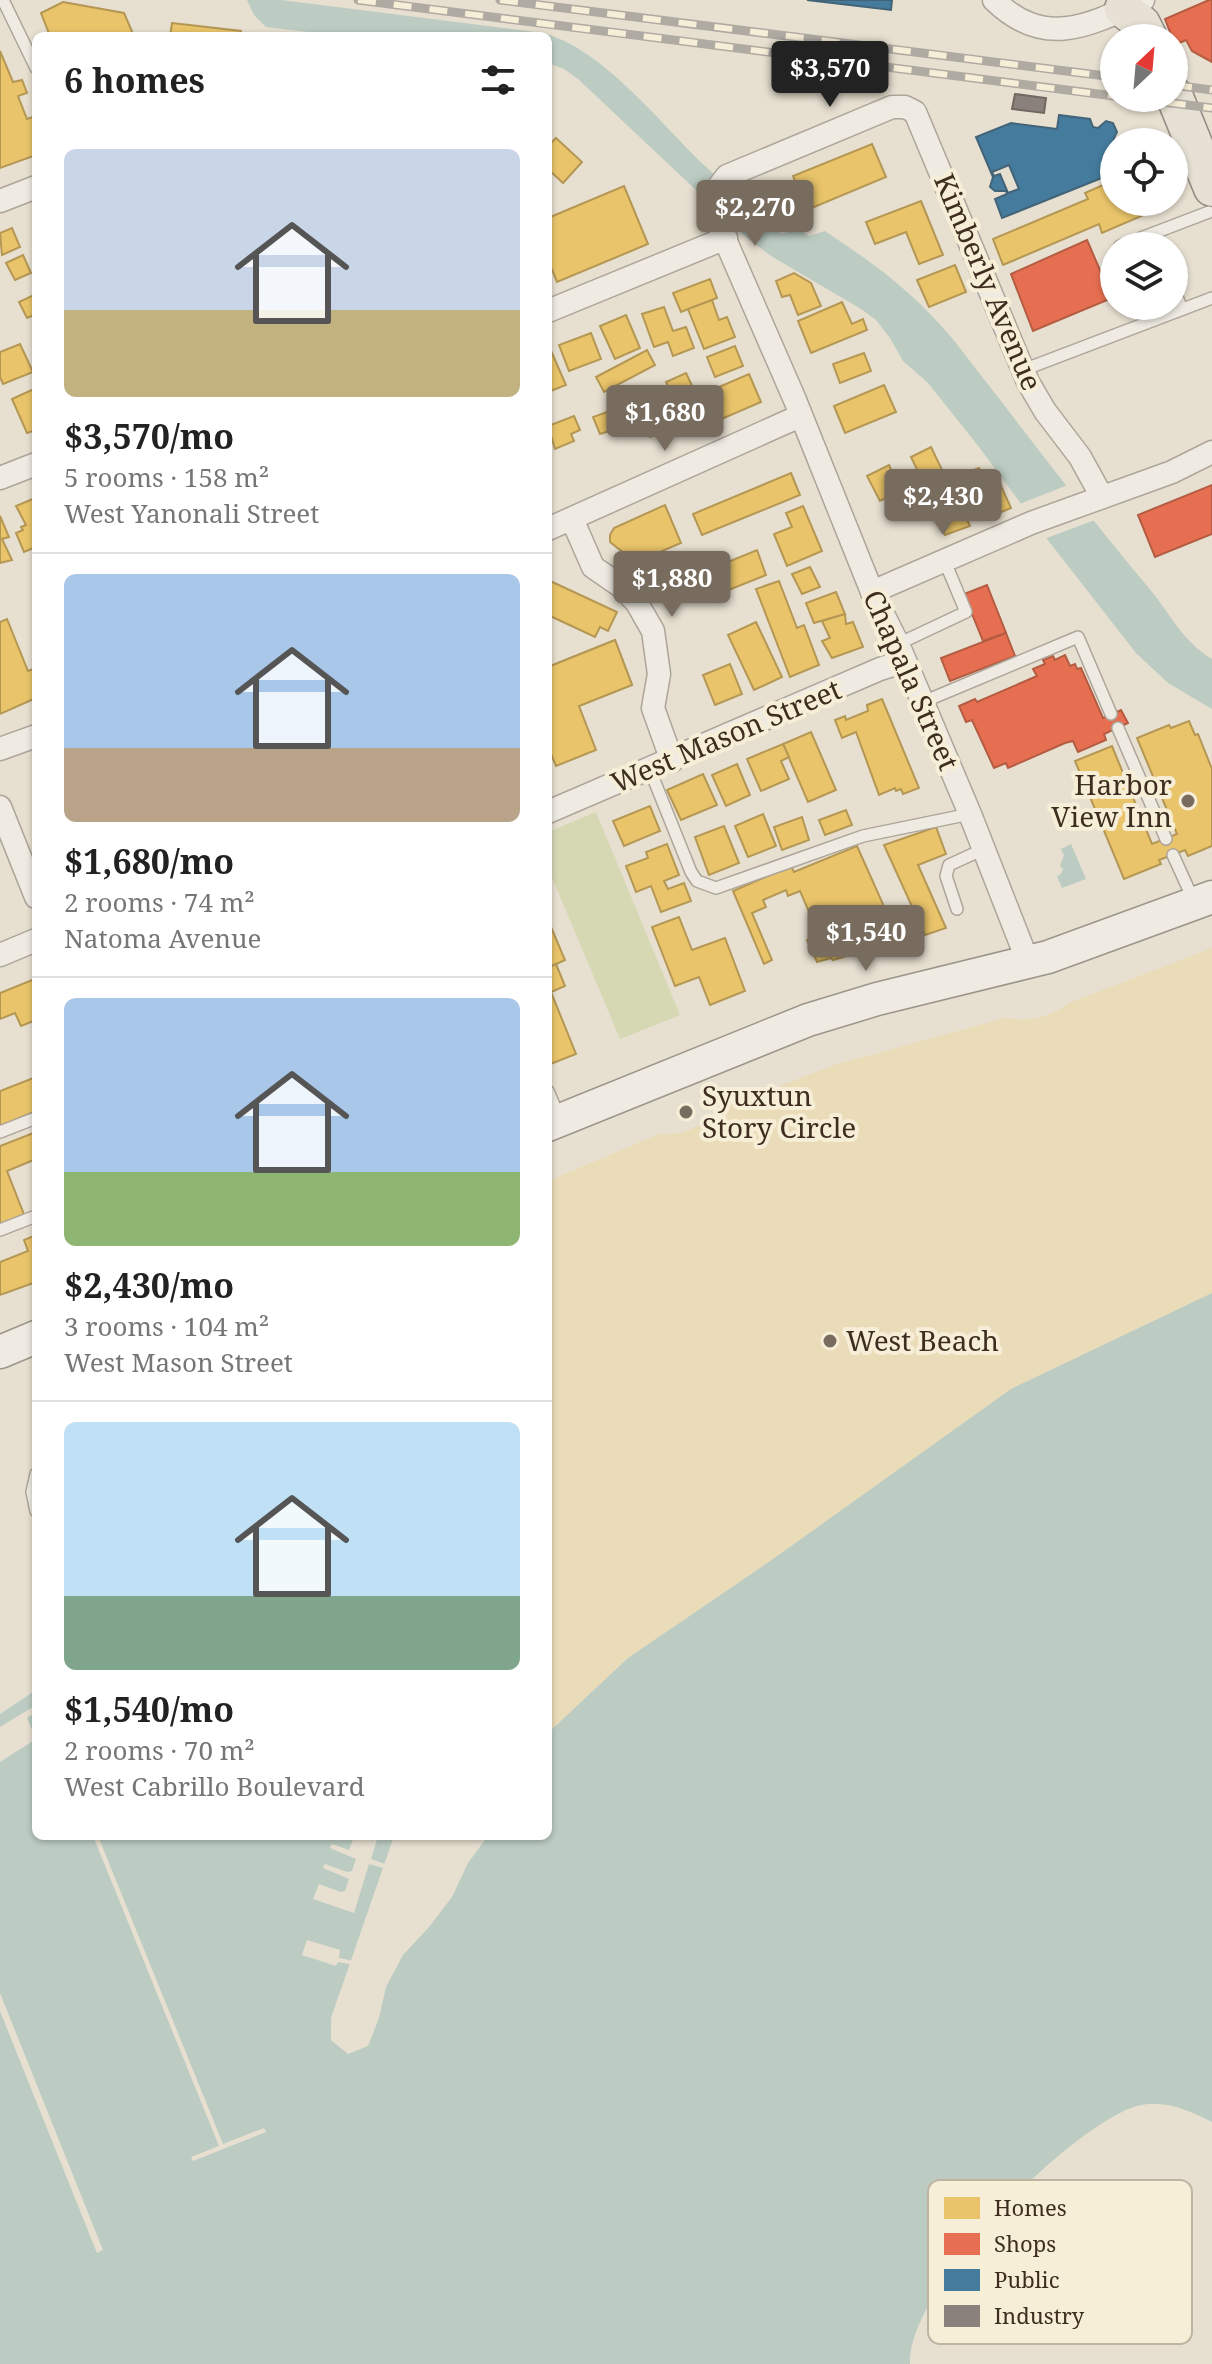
<!DOCTYPE html>
<meta charset="utf-8">
<style>
:root{--surface:#fff;--page:#f6f6f6;--text:#222;--muted:#767676;--line:#e0e0e0;--accent:#786c5e}
body{margin:0;font-family:"Noto Serif",serif;background:var(--page);color:var(--text);height:100vh;display:flex;flex-direction:column;font-size:30px;white-space:nowrap}
*{box-sizing:border-box;margin:0}
p{font-size:26px;color:var(--muted)}
.icon{flex:none;width:44px;height:44px;fill:none;stroke:currentColor;stroke-width:2;stroke-linecap:round;stroke-linejoin:round}
.map{position:relative;flex:1;overflow:hidden}
.panel{position:absolute;left:32px;top:32px;width:520px;height:1808px;display:flex;flex-direction:column;background:var(--surface);border-radius:12px;box-shadow:0 2px 6px #0004}
.panel>*{flex:none}
.needle{width:52px;rotate:26deg}
.fabs{position:absolute;left:1100px;top:24px;display:grid;gap:16px}
.fabs a{display:grid;place-items:center;width:88px;height:88px;border-radius:50%;background:var(--surface);box-shadow:0 2px 6px #0004;font-size:40px}
.price{position:absolute;translate:-50% -68px;padding:0 18px;border-radius:8px;background:var(--accent);color:#fff;font-size:26px;line-height:52px;filter:drop-shadow(0 2px 4px #0008)}
.price::after{content:'';position:absolute;left:50%;top:48px;width:24px;height:18px;margin-left:-12px;background:inherit;clip-path:polygon(0 0,100% 0,50% 100%)}
.price.active{background:#222;color:#fff}
ul{padding:0;list-style:none}
li{display:grid;align-content:center;gap:16px;height:424px;padding:0 32px}
li+li{border-top:2px solid var(--line)}
li span{display:grid;place-items:center;height:248px;border-radius:12px;color:#555}
li>.icon{margin-inline-start:auto}
span .icon{width:144px;height:144px;fill:#fffc;stroke-width:1}
li b{font-size:34px}
h2{display:flex;justify-content:space-between;align-items:center;height:96px;padding:0 32px;font-size:34px}
.map>svg:first-child{display:block}
.green{fill:#d6d7b3}
.sand{fill:#eadcb9}
.water{fill:#bcccc2}
.pier{fill:#e7e0d1}
.homes{fill:#e9c46a;stroke:#b59754;stroke-width:2}
.shops{fill:#e76f51;stroke:#b45c42;stroke-width:2}
.public{fill:#457b9d;stroke:#436478;stroke-width:2;fill-rule:evenodd}
.industry{fill:#8a817c;stroke:#736860;stroke-width:2}
.lines{fill:none;stroke-linecap:round;stroke-linejoin:round}
.service-casing{stroke:#ada599;stroke-width:14}
.minor-casing{stroke:#ada599;stroke-width:25}
.secondary-casing{stroke:#9c958a;stroke-width:35}
.primary-casing{stroke:#928b80;stroke-width:39}
.service{stroke:#efebe3;stroke-width:11}
.minor{stroke:#efebe3;stroke-width:22}
.secondary{stroke:#efebe3;stroke-width:32}
.primary{stroke:#e6e1d4;stroke-width:36}
.rail-casing{stroke:#afaaa2;stroke-width:9}
.rail{stroke:#f7eed8;stroke-width:6;stroke-dasharray:18;stroke-linecap:butt}
.poi-dot{fill:#786c5e;stroke:#f7eed8;stroke-width:3}
.labels{text-anchor:middle;stroke-width:8;stroke-linejoin:round;paint-order:stroke}
.street-label{font-size:28px;fill:#3d2e20;stroke:#f7eed8}
.poi-label{font-size:28px;fill:#3d2e20;stroke:#f7eed8;text-anchor:start}
.key{fill:#f7eed8;stroke:#bfb4a1;stroke-width:2}
.key-label{font-size:22px;fill:#3d2e20}
</style>
<div class="map">
<svg width="1212" height="2364" viewBox="0 0 1212 2364">
<rect width="100%" height="100%" fill="#e7e0d1"/>
<polygon class="green" points="596,812 680,1015 620,1039 548,868 548,832"/>
<path class="sand" d="M1212,948V1293L1011,1389L773,1559L628,1658L548,1733V1181L659,1134L682,1133L707,1122L723,1108L834,1065L1005,1018C1034,1021 1045,1019 1069,1003Z"/>
<g class="water">
<path d="M247,0H281L543,33C603,49 658,121 703,164C728,188 756,211 782,234L798,228L809,236L825,231C876,265 912,291 952,338C1017,421 1080,506 1148,587C1170,613 1182,641 1212,659V709L1168,683L1136,653L1047,539L979,447L928,383L903,361L890,338L876,320L861,309L771,256L747,238L578,79L564,69L548,63V36H342L266,27L254,15Z"/>
<polygon points="1071,844 1086,879 1062,888 1057,876 1061,874 1063,869 1060,866 1064,855 1061,849"/>
<path d="M1212,1293V2122C1187,2109 1159,2097 1131,2108C1063,2134 907,2290 910,2364H0V1714L36,1690V1836H394L331,2018V2040L348,2054L368,2046L379,2018L386,1987L403,1955L429,1927L452,1897L468,1863L488,1836H548V1733L628,1658L773,1559L1011,1389Z"/>
</g>
<g class="pier">
<polygon points="1068,485 1095,520 1044,539 1017,505"/>
<polygon points="36,1705 36,1712 27,1718 36,1739 0,1762 0,1727"/>
<polygon points="93,1836 98,1836 223,2144 264,2128 266,2132 193,2161 191,2157 219,2146"/>
<polygon points="364,1836 378,1836 371,1859 388,1865 387,1869 369,1864 354,1913 313,1899 319,1884 341,1892 345,1891 349,1879 323,1868 325,1864 347,1872 352,1871 356,1859 330,1848 332,1844 349,1850 354,1837 362,1840"/>
<polygon points="307,1940 340,1950 339,1958 355,1961 354,1965 338,1962 336,1966 302,1955"/>
<polygon points="0,1993 103,2250 97,2253 0,2011"/>
</g>
<g class="homes">
<polygon points="63,2 124,13 134,36 50,36 41,13"/>
<polygon points="172,23 241,31 241,36 170,36"/>
<polygon points="0,51 13,82 22,80 27,93 18,96 27,119 36,116 36,155 0,168"/>
<polygon points="556,138 582,162 563,183 548,169 548,142 550,144"/>
<polygon points="872,144 886,177 807,210 793,176"/>
<polygon points="1114,180 1114,202 1166,202 1167,205 1102,233 1099,224 1003,265 993,239 1088,199 1085,193"/>
<polygon points="624,186 648,244 557,282 548,260 548,218"/>
<polygon points="921,201 943,255 919,264 906,232 875,244 866,222"/>
<polygon points="12,228 20,247 2,255 0,233"/>
<polygon points="23,255 31,273 15,280 6,263"/>
<polygon points="955,265 966,292 929,307 917,280"/>
<polygon points="794,273 811,283 821,306 798,315 790,295 782,297 776,281"/>
<polygon points="710,279 717,298 681,312 673,293"/>
<polygon points="36,294 36,314 27,318 19,302"/>
<polygon points="712,300 719,320 727,317 735,337 704,349 688,309"/>
<polygon points="842,302 852,324 863,319 867,330 811,353 798,321"/>
<polygon points="664,307 673,331 686,327 694,348 673,356 668,342 654,347 642,314"/>
<polygon points="626,315 640,348 615,359 600,326"/>
<polygon points="591,333 601,359 569,371 559,345"/>
<polygon points="20,344 33,372 3,384 0,377 0,352"/>
<polygon points="548,344 566,385 548,392"/>
<polygon points="735,346 743,366 715,377 707,357"/>
<polygon points="647,350 655,365 604,392 596,377"/>
<polygon points="864,353 871,371 840,383 833,364"/>
<polygon points="686,373 705,413 685,422 666,382"/>
<polygon points="749,374 761,402 717,421 705,393"/>
<polygon points="884,385 896,412 845,433 834,406"/>
<polygon points="36,388 36,430 27,433 12,399"/>
<polygon points="665,400 676,428 650,437 640,409"/>
<polygon points="621,407 628,425 600,434 593,417"/>
<polygon points="574,416 580,430 571,434 574,441 555,449 548,426"/>
<polygon points="931,447 944,474 924,484 911,457"/>
<polygon points="889,465 901,490 880,501 867,476"/>
<polygon points="979,468 985,479 996,475 1011,508 992,516 988,509 973,515 957,476"/>
<polygon points="791,473 800,495 702,535 693,514"/>
<polygon points="35,498 36,547 24,552 16,533 23,530 21,527 26,525 16,506"/>
<polygon points="959,501 970,526 945,535 935,510"/>
<polygon points="665,505 681,543 662,551 664,557 634,565 629,557 610,542 610,535 614,528"/>
<polygon points="803,506 822,551 787,566 774,534 792,527 786,513"/>
<polygon points="0,516 9,537 2,539 12,560 0,563"/>
<polygon points="757,550 766,575 716,595 706,571"/>
<polygon points="810,567 820,587 802,594 792,574"/>
<polygon points="548,580 617,612 608,631 600,627 595,637 548,615"/>
<polygon points="779,581 797,628 804,625 819,665 790,677 756,589"/>
<polygon points="836,592 845,614 814,623 806,603"/>
<polygon points="845,614 846,624 853,622 863,647 832,658 822,641 830,638 822,621"/>
<polygon points="7,619 28,671 36,668 36,698 0,714 0,622"/>
<polygon points="756,622 782,677 754,690 728,635"/>
<polygon points="615,640 632,685 548,718 548,667"/>
<polygon points="615,640 632,685 579,706 596,750 556,766 548,747 548,667"/>
<polygon points="730,664 742,694 715,705 703,675"/>
<polygon points="882,699 919,788 903,794 901,789 896,791 895,788 879,795 856,732 842,738 835,720 845,716 846,720 868,711 867,705"/>
<polygon points="1189,721 1195,735 1198,734 1212,769 1212,846 1188,856 1185,850 1159,860 1161,864 1124,879 1075,761 1112,746 1152,844 1177,834 1137,738 1169,725 1171,728"/>
<polygon points="811,732 836,790 808,802 783,744"/>
<polygon points="783,744 789,757 781,761 789,779 761,791 747,759"/>
<polygon points="737,764 750,795 726,806 712,775"/>
<polygon points="703,774 717,805 681,820 667,790"/>
<polygon points="650,806 660,831 624,846 613,821"/>
<polygon points="846,810 852,825 825,835 819,820"/>
<polygon points="763,814 776,846 748,857 735,826"/>
<polygon points="802,817 809,840 782,850 774,827"/>
<polygon points="724,826 739,863 709,875 695,837"/>
<polygon points="936,827 946,854 918,865 946,928 925,935 884,845"/>
<polygon points="667,844 679,875 664,881 668,889 684,883 691,901 661,912 651,886 636,892 626,866 648,858 646,852"/>
<polygon points="857,846 899,940 833,960 831,958 817,962 807,940 819,935 800,891 788,896 786,890 763,900 766,907 752,913 772,960 764,964 733,891 791,866 794,872"/>
<polygon points="679,917 692,950 725,938 745,991 710,1005 699,977 675,986 652,927"/>
<polygon points="548,920 565,960 548,968"/>
<polygon points="556,964 565,986 551,992 576,1054 548,1065 548,968"/>
<polygon points="32,980 36,990 36,1020 21,1026 15,1013 0,1019 0,993"/>
<polygon points="36,1077 36,1111 0,1126 0,1091"/>
<polygon points="36,1132 36,1159 7,1171 25,1217 0,1227 0,1146"/>
<polygon points="36,1235 36,1282 0,1295 0,1262 28,1251 24,1240"/>
</g>
<g class="shops">
<polygon points="1209,0 1212,0 1212,62 1192,51 1186,40 1175,45 1165,19"/>
<polygon points="1087,240 1112,298 1033,331 1011,274"/>
<polygon points="1212,485 1212,534 1155,557 1138,515"/>
<polygon points="987,585 1006,633 983,641 964,594"/>
<polygon points="1006,633 1015,656 950,681 941,658"/>
<polygon points="1065,655 1070,666 1075,664 1077,669 1081,668 1103,718 1121,710 1128,723 1104,734 1106,740 1078,752 1073,741 1065,743 1008,768 1006,763 994,768 972,720 966,722 959,706 975,699 977,702 1037,676 1033,669 1045,664 1043,660 1053,656 1055,660"/>
</g>
<g class="public">
<polygon points="807,0 892,0 891,10"/>
<path d="M1059,115L1090,119L1093,127L1098,128L1106,121L1113,123L1117,132L1114,138V173L1002,218L995,199L1007,194L1006,191H995L990,187L993,177L976,137L1011,123L1057,129ZM1009,165L1019,189L1008,193L1000,174L994,176L992,172Z"/>
</g>
<polygon class="industry" points="1015,94 1046,98 1044,113 1012,109"/>
<g class="lines">
<g class="service-casing">
<g id="service">
<polyline points="3,0 36,68"/>
<polyline points="1120,246 1209,212"/>
<polyline points="1174,290 1182,309"/>
<polyline points="1023,370 1212,298"/>
<polyline points="898,644 966,612 945,562"/>
<polyline points="923,702 1078,637 1111,714"/>
<polyline points="1118,728 1166,839"/>
<polyline points="650,770 691,872 697,881 716,888 863,836 970,814"/>
<polyline points="1173,855 1193,899"/>
<polyline points="957,909 946,876 949,865 984,849"/>
<polyline points="548,1091 560,1119"/>
<polyline points="0,1132 36,1118"/>
<polyline points="0,1230 36,1216"/>
<polyline points="36,1474 32,1492 36,1511"/>
</g>
</g>
<g class="minor-casing">
<g id="minor">
<path d="M994,0C1044,49 1089,26 1143,0"/>
<polyline points="0,201 36,187"/>
<polyline points="548,311 726,238"/>
<polyline points="0,478 36,464"/>
<polyline points="572,519 593,567 622,587 637,603 653,631 659,674 653,708 672,761"/>
<polyline points="548,529 800,416"/>
<polyline points="872,592 1031,523 1172,472 1212,452"/>
<polyline points="0,749 36,736"/>
<polyline points="0,807 36,897"/>
<polyline points="548,812 880,669 905,661"/>
<polyline points="0,955 36,940"/>
<polyline points="1028,962 970,814 898,644 872,592 795,400 717,221 714,206 716,190 727,176 892,107 905,107 915,112 1028,382 1045,411 1080,457 1102,497"/>
</g>
</g>
<g class="secondary-casing">
<g id="secondary">
<polyline points="548,1125 808,1020 877,999 1048,957 1212,897"/>
<polyline points="0,1352 36,1337"/>
</g>
</g>
<g class="primary-casing">
<g id="primary">
<polyline points="1123,9 1142,24 1149,38"/>
<polyline points="1174,95 1212,188"/>
</g>
</g>
<use href="#service" class="service"/>
<use href="#minor" class="minor"/>
<use href="#secondary" class="secondary"/>
<use href="#primary" class="primary"/>
<g class="rail-casing">
<g id="rail">
<polyline points="358,0 1114,96"/>
<polyline points="500,0 1114,77"/>
<polyline points="1174,85 1212,90"/>
<polyline points="1132,98 1212,108"/>
</g>
</g>
<use href="#rail" class="rail"/>
</g>
<g class="poi-dot">
<circle cx="1188" cy="801" r="8"/>
<circle cx="686" cy="1112" r="8"/>
<circle cx="830" cy="1341" r="8"/>
</g>
<g class="labels">
<g class="street-label">
<text transform="translate(988 282) rotate(67)" y="10">Kimberly Avenue</text>
<text transform="translate(911 680) rotate(66)" y="10">Chapala Street</text>
<text transform="translate(726 736) rotate(-23)" y="10">West Mason Street</text>
</g>
<g class="poi-label">
<text x="1172" y="795" text-anchor="end">Harbor<tspan x="1172" dy="32">View Inn</tspan></text>
<text x="702" y="1106">Syuxtun<tspan x="702" dy="32">Story Circle</tspan></text>
<text x="846" y="1351">West Beach</text>
</g>
</g>
<rect x="928" y="2180" width="264" height="164" rx="12" class="key"/>
<rect x="944" y="2197" width="36" height="22" fill="#e9c46a"/>
<rect x="944" y="2233" width="36" height="22" fill="#e76f51"/>
<rect x="944" y="2269" width="36" height="22" fill="#457b9d"/>
<rect x="944" y="2305" width="36" height="22" fill="#8a817c"/>
<g class="key-label">
<text x="994" y="2216">Homes</text>
<text x="994" y="2252">Shops</text>
<text x="994" y="2288">Public</text>
<text x="994" y="2324">Industry</text>
</g>
</svg>
<div class="fabs">
<a><svg class="needle" viewBox="-14 -14 28 28"><path d="M0-13l5 13h-10z" fill="#e53935"/><path d="M0 13l5-13h-10z" fill="#767676"/></svg></a>
<a><svg class="icon" aria-label="locate" viewBox="0 0 24 24"><circle cx="12" cy="12" r="6"/><path d="M12 2v4M12 18v4M2 12h4M18 12h4"/></svg></a>
<a><svg class="icon" aria-label="layers" viewBox="0 0 24 24"><path d="M12 4l9 5-9 5-9-5zM3 14l9 5 9-5"/></svg></a>
</div>
<b class="price active" style="left:830px;top:109px">$3,570</b>
<b class="price" style="left:755px;top:248px">$2,270</b>
<b class="price" style="left:665px;top:453px">$1,680</b>
<b class="price" style="left:943px;top:537px">$2,430</b>
<b class="price" style="left:672px;top:619px">$1,880</b>
<b class="price" style="left:866px;top:973px">$1,540</b>
<section class="panel">
<h2>6 homes<svg class="icon" aria-label="filters" viewBox="0 0 24 24"><path d="M4 7h16M4 17h16"/><circle cx="9" cy="7" r="2"/><circle cx="15" cy="17" r="2"/></svg></h2>
<ul>
<li><span style="background:linear-gradient(#c9d6e8 65%,#c2b280 0)"><svg class="icon" aria-label="home" viewBox="0 0 24 24"><path d="M3 11l9-7 9 7M6 9v11h12V9"/></svg></span><div><b>$3,570/mo</b><p>5 rooms · 158 m²</p><p>West Yanonali Street</p></div></li>
<li><span style="background:linear-gradient(#a9c7e8 70%,#b9a48a 0)"><svg class="icon" aria-label="home" viewBox="0 0 24 24"><path d="M3 11l9-7 9 7M6 9v11h12V9"/></svg></span><div><b>$1,680/mo</b><p>2 rooms · 74 m²</p><p>Natoma Avenue</p></div></li>
<li><span style="background:linear-gradient(#a9c7e8 70%,#8fb573 0)"><svg class="icon" aria-label="home" viewBox="0 0 24 24"><path d="M3 11l9-7 9 7M6 9v11h12V9"/></svg></span><div><b>$2,430/mo</b><p>3 rooms · 104 m²</p><p>West Mason Street</p></div></li>
<li><span style="background:linear-gradient(#bfe0f5 70%,#7fa58c 0)"><svg class="icon" aria-label="home" viewBox="0 0 24 24"><path d="M3 11l9-7 9 7M6 9v11h12V9"/></svg></span><div><b>$1,540/mo</b><p>2 rooms · 70 m²</p><p>West Cabrillo Boulevard</p></div></li>
</ul>
</section>
</div>
